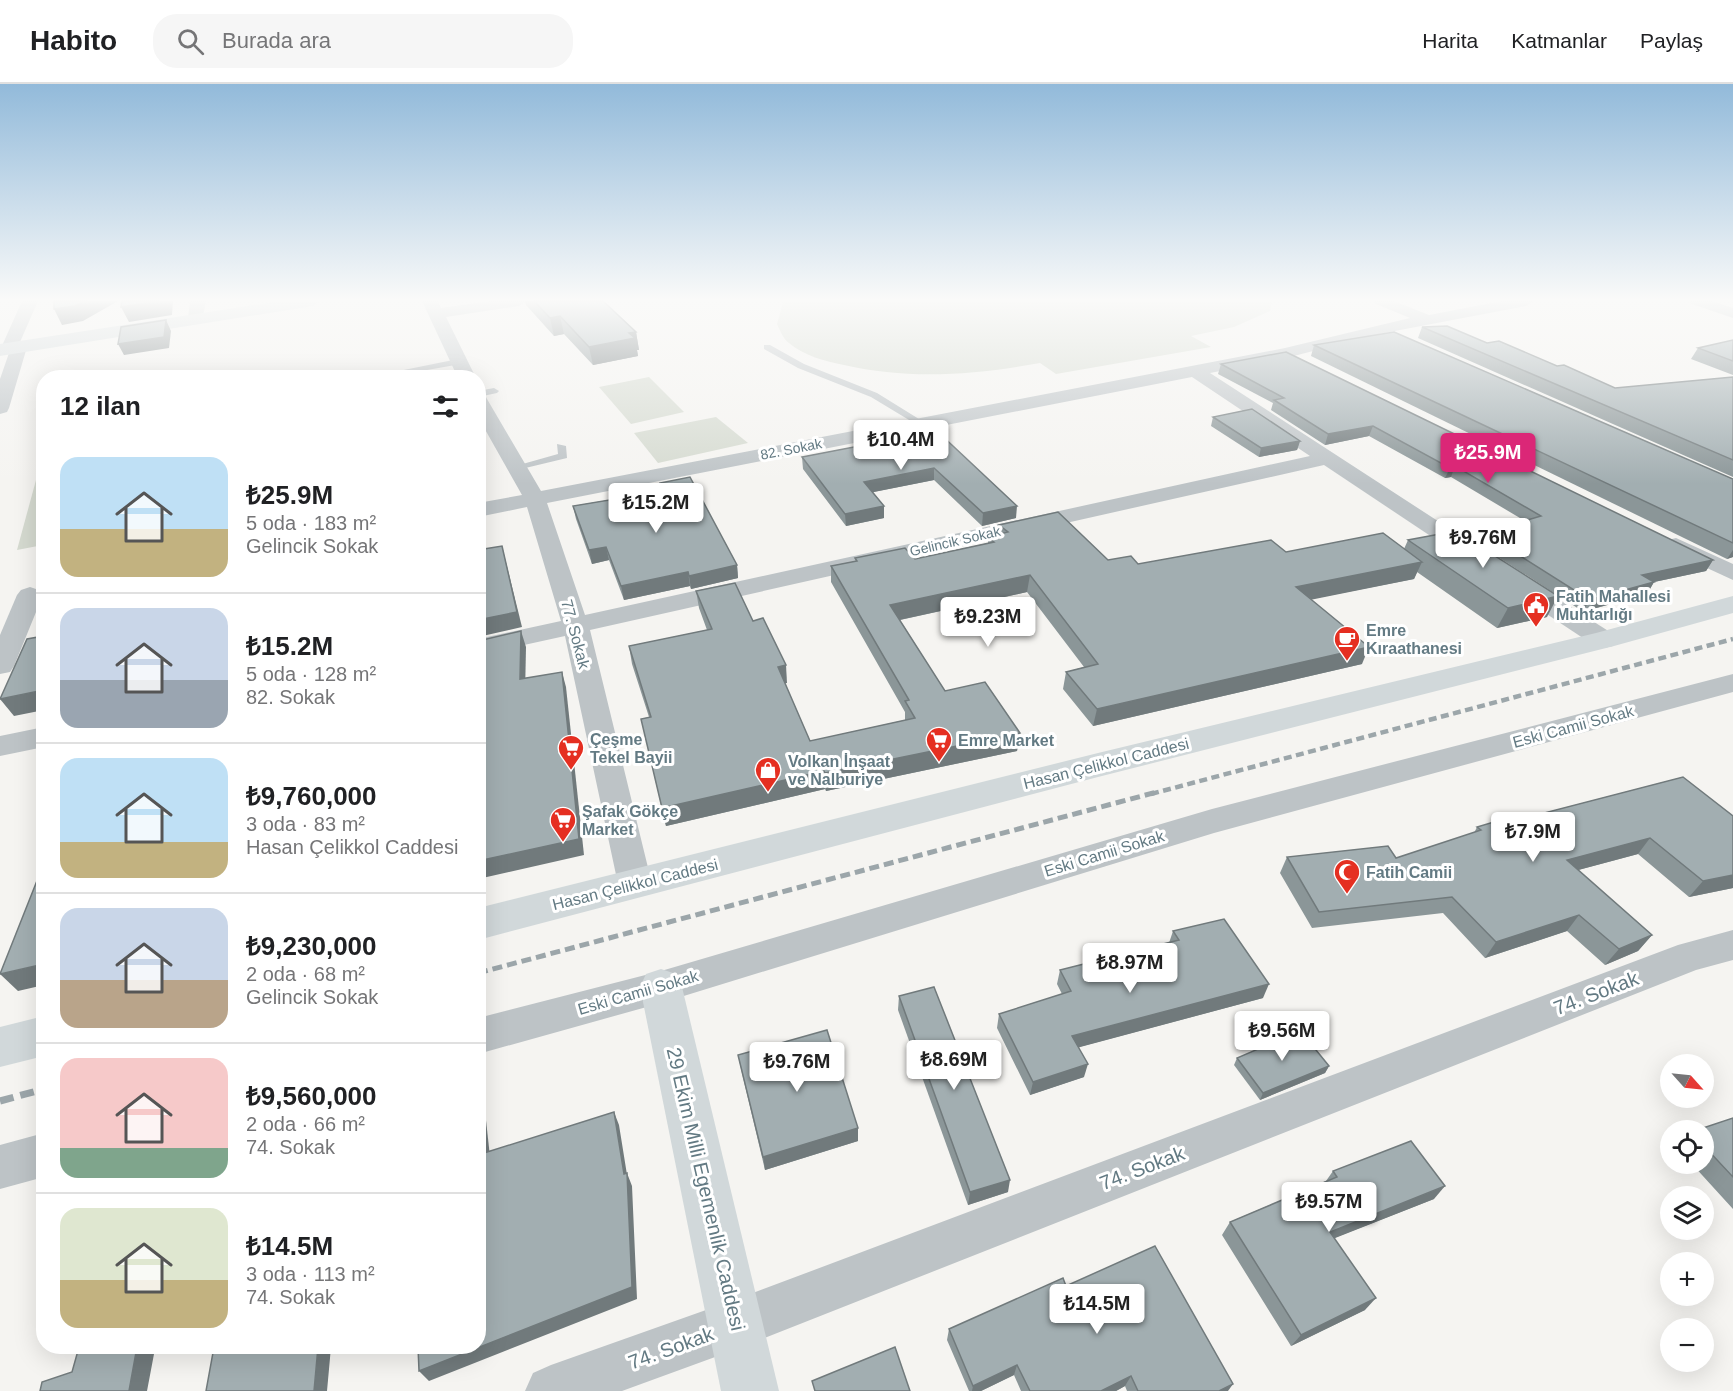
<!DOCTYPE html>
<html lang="tr">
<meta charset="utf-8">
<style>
:root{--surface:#fff;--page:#f6f6f6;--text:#202124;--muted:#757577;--line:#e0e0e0;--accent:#db2777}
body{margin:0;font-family:Helvetica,sans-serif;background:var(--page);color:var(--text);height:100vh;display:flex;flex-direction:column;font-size:22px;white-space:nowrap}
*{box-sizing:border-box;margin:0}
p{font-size:20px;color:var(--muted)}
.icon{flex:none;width:33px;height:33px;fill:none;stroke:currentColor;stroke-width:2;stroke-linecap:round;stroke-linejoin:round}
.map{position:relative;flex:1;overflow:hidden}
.side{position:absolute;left:36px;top:286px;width:450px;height:984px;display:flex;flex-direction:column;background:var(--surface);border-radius:24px;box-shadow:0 6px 24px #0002}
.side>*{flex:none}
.needle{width:39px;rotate:117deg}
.fabs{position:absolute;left:1660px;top:970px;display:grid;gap:12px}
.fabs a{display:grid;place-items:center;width:54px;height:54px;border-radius:50%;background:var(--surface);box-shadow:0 6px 24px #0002;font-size:30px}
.price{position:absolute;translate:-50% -51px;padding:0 14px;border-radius:6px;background:#fff;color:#222;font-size:20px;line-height:39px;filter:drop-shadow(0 2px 3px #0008)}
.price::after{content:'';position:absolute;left:50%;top:36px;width:18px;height:14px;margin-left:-9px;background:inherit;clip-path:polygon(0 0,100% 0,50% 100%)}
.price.on{background:var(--accent);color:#fff}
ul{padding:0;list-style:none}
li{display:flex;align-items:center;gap:18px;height:150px;padding:0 24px}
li+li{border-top:2px solid var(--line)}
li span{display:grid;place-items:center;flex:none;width:168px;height:120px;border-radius:18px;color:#555}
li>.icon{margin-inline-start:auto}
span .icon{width:72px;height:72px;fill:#fffc;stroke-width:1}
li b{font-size:26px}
h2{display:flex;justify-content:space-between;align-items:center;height:72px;padding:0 24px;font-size:26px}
header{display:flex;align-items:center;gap:36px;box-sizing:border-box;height:84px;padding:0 30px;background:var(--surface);border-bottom:2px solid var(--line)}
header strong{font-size:28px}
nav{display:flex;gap:33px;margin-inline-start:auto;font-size:21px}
.search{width:420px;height:54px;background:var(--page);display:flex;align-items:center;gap:15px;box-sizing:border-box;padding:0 21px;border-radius:24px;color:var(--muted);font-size:22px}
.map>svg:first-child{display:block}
.green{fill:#d5dad0}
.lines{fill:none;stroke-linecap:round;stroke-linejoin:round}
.lane{fill:#bdc3c6;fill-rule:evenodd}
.street{fill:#bdc3c6;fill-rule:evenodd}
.secondary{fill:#d1d8da;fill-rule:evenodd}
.rail-far2{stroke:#9ca6aa;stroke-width:4.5;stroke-dasharray:8 4.5;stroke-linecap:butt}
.rail-far1{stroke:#9ca6aa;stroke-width:5;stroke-dasharray:10 5;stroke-linecap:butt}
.rail{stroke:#9ca6aa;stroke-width:7;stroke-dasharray:14 7;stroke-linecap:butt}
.wall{fill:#8b9698}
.shaded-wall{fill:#717a7c}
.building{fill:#a2aeb1;stroke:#717a7c;stroke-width:1.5}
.labels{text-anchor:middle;stroke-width:6;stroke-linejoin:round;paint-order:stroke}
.far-street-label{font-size:14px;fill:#637a83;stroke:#fff}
.poi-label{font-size:16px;font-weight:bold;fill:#637a83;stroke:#fff;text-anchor:start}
.street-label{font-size:16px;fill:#637a83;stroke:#fff}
.near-street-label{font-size:20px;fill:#637a83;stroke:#fff}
</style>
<header>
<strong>Habito</strong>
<div class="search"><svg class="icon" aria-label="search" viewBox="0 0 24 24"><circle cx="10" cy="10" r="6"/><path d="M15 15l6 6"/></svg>Burada ara</div>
<nav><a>Harita</a><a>Katmanlar</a><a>Paylaş</a></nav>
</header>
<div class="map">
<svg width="1733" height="1307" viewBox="0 0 1733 1307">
<rect width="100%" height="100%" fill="#f5f4f1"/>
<g class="green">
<path d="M788,217H1272L1270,227L1234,243L1191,252L1211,263L1056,290L1040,279C974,291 909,296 844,281C825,277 804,272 789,259C783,255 780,246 777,240L783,219Z"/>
<polygon points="649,293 684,328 631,340 599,303"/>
<polygon points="716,333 748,359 658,379 634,349"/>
<polygon points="43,373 43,461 17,466 42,374"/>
</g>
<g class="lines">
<g class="lane">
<polygon points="764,261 770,261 804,280 877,309 927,340 919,342 871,313 798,284 764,265"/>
<polygon points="458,275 462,278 461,280 393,292 389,289"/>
<polygon points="494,304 499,307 497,309 478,313 478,307"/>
<polygon points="494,339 497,340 497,344 478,348 478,342"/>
<polygon points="557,360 566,362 567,374 517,386 512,383 558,370"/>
</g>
<g class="street">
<polygon points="22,217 38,217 20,258 27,263 9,324 7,328 0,330 0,295 9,269 1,264"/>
<polygon points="190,217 206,217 202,237 190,237 188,234"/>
<polygon points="422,217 438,217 441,224 490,217 527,217 519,222 446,233 476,294 458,294"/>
<path d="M1373,217H1394L1429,231L1502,217H1534L1526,222L1379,250L1286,274L1210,289L1484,467L1488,472L1484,477L1476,479L1468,477L1324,381L590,546L652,800L647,810L635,814L623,810L618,800L565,552L478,571V555L561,537L527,423L478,433V419L522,411L478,333V310L485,311L487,315L541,407L1285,264L1410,234L1376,220ZM1192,293L1310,372L585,531L547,419Z"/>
<polygon points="1689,217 1712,217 1733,224 1733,234 1692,220"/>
<polygon points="1676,454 1733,480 1733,496 1668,466 1664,461 1668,456"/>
<polygon points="1518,493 1527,495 1613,550 1617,556 1613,562 1604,564 1595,562 1509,505 1506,500 1509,495"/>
<polygon points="30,503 39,506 43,511 14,582 10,588 0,590 0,551 17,511 21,506"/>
<polygon points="1733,590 1733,608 1214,749 661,919 478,970 478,934 661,887 1212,725"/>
<polygon points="44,643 44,663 0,672 0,652"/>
<polygon points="1733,846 1733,876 1696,886 737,1265 622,1307 525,1307 533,1289 551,1281 737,1215 1678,861"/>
<polygon points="44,1049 44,1093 0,1105 0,1061"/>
</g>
<g class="secondary">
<polygon points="281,217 321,217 313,222 0,272 0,260"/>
<polygon points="1733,512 1733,529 1614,562 1098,693 478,856 478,824 1098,669 1596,549"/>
<polygon points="661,885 676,890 682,903 779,1307 721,1307 640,903 646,890"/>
<polygon points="44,932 44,972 0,983 0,943"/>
</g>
<polyline class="rail-far2" points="1151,710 1733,555"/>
<polyline class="rail-far1" points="478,889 1157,708"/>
<polyline class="rail" points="0,1017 44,1005"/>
</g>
<g class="wall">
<polygon points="525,217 603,217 636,248 639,266 637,266 638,272 593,281 564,250 554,252 526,221"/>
<polygon points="1422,243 1487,259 1557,282 1615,304 1733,293 1733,393 1418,254"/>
<polygon points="1733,256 1733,291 1691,275 1698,264"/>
<polygon points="1314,261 1733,395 1733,473 1727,475 1311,272"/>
<polygon points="1221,280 1713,476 1706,487 1654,498 1647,510 1589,526 1585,524 1579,525 1478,460 1484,449 1525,437 1451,393 1445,394 1369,352 1325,361 1271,326 1273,319 1218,290"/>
<polygon points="1213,333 1300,357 1297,366 1259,373 1211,342"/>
<polygon points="937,347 1016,434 982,442 934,396 873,408 884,422 884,434 846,442 803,385 802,373"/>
<polygon points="660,399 737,481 738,494 691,505 690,502 624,516 609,476 592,480 576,435 573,422 661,407"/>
<polygon points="999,441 1108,476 1138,480 1286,468 1404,465 1408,456 1547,533 1497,544 1417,488 1414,495 1311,515 1362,580 1093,642 1063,605 1066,588 1084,583 1027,508 900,536 945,607 1020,649 1017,667 826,707 825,705 666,742 641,635 649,633 632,580 629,562 707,546 699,524 696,507 753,537 787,599 785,599 810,657 905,636 905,628 831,498 831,482 856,477 855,474 915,475 988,459 988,453 998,450"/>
<polygon points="1683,693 1733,804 1689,813 1638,770 1578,786 1652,851 1638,867 1605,881 1567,847 1485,874 1443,829 1312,844 1280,789 1287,773 1396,774 1474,749 1477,743 1521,735"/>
<polygon points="1173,847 1263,914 1079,963 1084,993 1030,1011 997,944 999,930 1062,910 1057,900 1060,886 1169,859"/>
<polygon points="899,912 1008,1108 968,1121 898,926"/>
<polygon points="738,971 858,1044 858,1057 765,1086 741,985"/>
<polygon points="1237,974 1329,982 1325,989 1260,1016 1234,981"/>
<polygon points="1733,1034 1733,1125 1692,1080 1704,1080 1704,1047"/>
<polygon points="1333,1087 1434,1115 1334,1154 1365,1226 1291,1262 1222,1151 1230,1138 1326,1097"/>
<polygon points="949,1245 1228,1307 1127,1307 1125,1302 1116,1307 1021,1307 1014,1291 981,1307 969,1307 947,1256"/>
</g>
<g class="shaded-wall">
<polygon points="84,217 118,217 83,237 62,241 54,225"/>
<polygon points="160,217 173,217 172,231 129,238 121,223"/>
<polygon points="560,232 564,250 554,252 550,234"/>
<polygon points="166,236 171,247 169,264 124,271 118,260"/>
<polygon points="636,248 639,266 637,266 638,272 593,281 589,263 629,249"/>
<polygon points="1373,342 1369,352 1325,361 1328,350"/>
<polygon points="1300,357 1297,366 1259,373 1261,364"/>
<polygon points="1455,382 1451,393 1445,394 1450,384"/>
<polygon points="934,384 934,396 864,410 864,398"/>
<polygon points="884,422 884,434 846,442 845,430"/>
<polygon points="1017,422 1016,434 982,442 983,429"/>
<polygon points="502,462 522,543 478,553 478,536"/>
<polygon points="606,463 609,476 592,480 589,466"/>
<polygon points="1733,466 1733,473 1727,475"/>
<polygon points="1713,476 1706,487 1654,498 1647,510 1589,526 1596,514 1642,491"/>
<polygon points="1422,478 1414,495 1290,520 1296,503"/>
<polygon points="737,481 738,494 691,505 689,492"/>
<polygon points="688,488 690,502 624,516 621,502"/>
<polygon points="1030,491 1027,508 890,538 890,521"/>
<polygon points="1558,512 1547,533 1497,544 1508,524"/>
<polygon points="1592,512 1585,524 1579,525 1585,513"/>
<polygon points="521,547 526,563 525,611 520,595"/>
<polygon points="1369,563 1362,580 1093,642 1097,625"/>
<polygon points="786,581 787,599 780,600 778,583"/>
<polygon points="562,588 566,603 584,771 478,795 478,777"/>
<polygon points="44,606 44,626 14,632 0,615"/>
<polygon points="1020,649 1017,667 826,707 825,689"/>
<polygon points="824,687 825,705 666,742 662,724"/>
<polygon points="1650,754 1638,770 1556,792 1567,776"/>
<polygon points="1733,791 1733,804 1689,813 1703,797"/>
<polygon points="1579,831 1567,847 1485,874 1496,858"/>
<polygon points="1652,851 1638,867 1605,881 1619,865"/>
<polygon points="44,880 44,901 18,907 0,890"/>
<polygon points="1269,900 1263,914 1069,966 1072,952"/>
<polygon points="1088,980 1084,993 1030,1011 1033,998"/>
<polygon points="1329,982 1325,989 1260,1016 1263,1009"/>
<polygon points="478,1015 485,1027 491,1082 484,1069"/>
<polygon points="614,1028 619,1041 628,1097 627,1089 632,1102 637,1215 429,1297 419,1287 624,1090"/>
<polygon points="858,1044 858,1057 765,1086 763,1073"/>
<polygon points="1010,1096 1008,1108 968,1121 970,1108"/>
<polygon points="1445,1102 1434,1115 1320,1160 1330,1148"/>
<polygon points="1376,1214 1365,1226 1291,1262 1301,1251"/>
<polygon points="137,1263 179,1263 154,1270 147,1307 129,1307"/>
<polygon points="318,1263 331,1263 327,1307 314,1307"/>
<polygon points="1017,1281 1014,1291 981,1307 972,1307 973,1302"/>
<polygon points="1131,1292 1125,1302 1116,1307 1101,1307"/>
<polygon points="1233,1300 1228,1307 1219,1307"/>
</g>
<g class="building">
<polygon points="54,217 84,217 75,222 54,225"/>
<polygon points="122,217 160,217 121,223"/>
<polygon points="534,217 603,217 636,248 629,249 635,254 589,263 560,232 550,234"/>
<polygon points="166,236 164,253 118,260 121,243"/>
<polygon points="1447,242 1487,259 1499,257 1557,282 1564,281 1615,304 1733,293 1733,376 1422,243"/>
<polygon points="1394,248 1733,395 1733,459 1314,261"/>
<polygon points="1733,256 1733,277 1698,264"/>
<polygon points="1286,268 1713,476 1642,491 1654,498 1596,514 1592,512 1585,513 1484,449 1541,432 1455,382 1450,384 1373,342 1328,350 1274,316 1284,314 1221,280"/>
<polygon points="1252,325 1300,357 1261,364 1213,333"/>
<polygon points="937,347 1017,422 983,429 934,384 864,398 884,422 845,430 802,373"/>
<polygon points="690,393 737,481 689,492 688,488 621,502 606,463 589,466 573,422 664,407 660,399"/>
<polygon points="1058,428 1108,476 1131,472 1138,480 1271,456 1286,468 1383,449 1422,478 1296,503 1369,563 1097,625 1066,588 1098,580 1030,491 890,521 945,607 985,598 1020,649 825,689 824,687 662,724 641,635 651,633 629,562 712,545 696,507 735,499 753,537 763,534 786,581 778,583 810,657 915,634 905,617 909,616 831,482 857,477 855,474 905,464 915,475 994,458 988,453 1008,448 999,441"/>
<polygon points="1456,447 1558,512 1508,524 1408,456"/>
<polygon points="502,462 517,528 478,536 478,466"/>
<polygon points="521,547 520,595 562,588 579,755 478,777 478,557"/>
<polygon points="44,552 44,606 0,615 27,555"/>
<polygon points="1683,693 1733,732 1733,791 1703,797 1650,754 1567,776 1652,851 1619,865 1579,831 1496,858 1452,813 1319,828 1287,773 1388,762 1396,774 1481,746 1477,743 1517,731 1521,735"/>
<polygon points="44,779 44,880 0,890"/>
<polygon points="1224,835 1269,900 1072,952 1088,980 1033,998 999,930 1071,907 1060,886 1179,856 1173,847"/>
<polygon points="934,903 1010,1096 970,1108 899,912"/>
<polygon points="827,946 858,1044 763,1073 738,971"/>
<polygon points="1293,950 1303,950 1329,982 1263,1009 1237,974"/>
<polygon points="478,1020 484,1069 614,1028 624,1090 627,1089 632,1203 419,1287 418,1263 478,1263"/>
<polygon points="1733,1034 1733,1093 1704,1062 1704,1047 1694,1047"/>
<polygon points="1411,1057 1445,1102 1330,1148 1376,1214 1301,1251 1230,1138 1337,1093 1333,1087"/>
<polygon points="1155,1162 1233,1300 1219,1307 1138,1307 1131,1292 1101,1307 1030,1307 1017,1281 973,1302 949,1245 1063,1194 1066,1202"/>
<polygon points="79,1263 137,1263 129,1307 40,1307 42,1298 72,1288"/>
<polygon points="214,1263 318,1263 314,1307 206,1307"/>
<polygon points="895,1263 910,1307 815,1307 812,1297"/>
</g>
<linearGradient id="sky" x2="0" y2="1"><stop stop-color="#92bada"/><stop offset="0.54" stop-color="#fafaf9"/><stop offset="1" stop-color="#fafaf9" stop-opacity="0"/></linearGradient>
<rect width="1733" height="400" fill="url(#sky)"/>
<defs>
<g id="civic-pin" transform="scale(1.35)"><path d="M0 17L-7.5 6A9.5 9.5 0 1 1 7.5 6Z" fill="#e52f21" stroke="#fff"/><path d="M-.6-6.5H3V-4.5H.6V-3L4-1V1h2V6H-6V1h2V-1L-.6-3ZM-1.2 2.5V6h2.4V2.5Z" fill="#fff"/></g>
<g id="cafe-pin" transform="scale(1.35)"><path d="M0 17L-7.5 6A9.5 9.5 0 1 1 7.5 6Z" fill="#e52f21" stroke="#fff"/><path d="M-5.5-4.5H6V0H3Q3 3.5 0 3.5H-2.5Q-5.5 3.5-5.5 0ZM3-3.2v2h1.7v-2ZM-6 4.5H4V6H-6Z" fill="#fff"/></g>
<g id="supermarket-pin" transform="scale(1.35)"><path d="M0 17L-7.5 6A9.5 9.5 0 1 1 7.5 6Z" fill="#e52f21" stroke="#fff"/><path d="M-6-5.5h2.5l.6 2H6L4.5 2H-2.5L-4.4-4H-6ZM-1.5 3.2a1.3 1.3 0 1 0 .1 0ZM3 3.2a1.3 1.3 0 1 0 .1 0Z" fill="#fff"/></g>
<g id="shop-pin" transform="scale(1.35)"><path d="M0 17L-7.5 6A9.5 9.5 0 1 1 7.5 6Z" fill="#e52f21" stroke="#fff"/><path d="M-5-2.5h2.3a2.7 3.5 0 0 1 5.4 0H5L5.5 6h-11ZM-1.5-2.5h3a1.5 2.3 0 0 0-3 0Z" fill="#fff"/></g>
<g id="mosque-pin" transform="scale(1.35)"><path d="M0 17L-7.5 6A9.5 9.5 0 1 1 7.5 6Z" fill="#e52f21" stroke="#fff"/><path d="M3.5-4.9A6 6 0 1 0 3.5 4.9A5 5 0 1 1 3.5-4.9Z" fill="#fff"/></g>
</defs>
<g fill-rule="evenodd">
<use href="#civic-pin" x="1536" y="521"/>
<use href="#cafe-pin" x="1347" y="555"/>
<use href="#supermarket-pin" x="939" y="656"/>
<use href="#supermarket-pin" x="571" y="664"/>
<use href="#shop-pin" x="768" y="686"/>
<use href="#supermarket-pin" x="563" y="736"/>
<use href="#mosque-pin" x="1347" y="788"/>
</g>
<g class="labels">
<g class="far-street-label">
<text transform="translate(791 365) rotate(-11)" y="5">82. Sokak</text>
<text transform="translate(955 457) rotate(-13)" y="5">Gelincik Sokak</text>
</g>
<g class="poi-label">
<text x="1556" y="518">Fatih Mahallesi<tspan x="1556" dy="18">Muhtarlığı</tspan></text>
<text x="1366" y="552">Emre<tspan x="1366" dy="18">Kıraathanesi</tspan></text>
<text x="590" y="661">Çeşme<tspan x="590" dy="18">Tekel Bayii</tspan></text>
<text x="958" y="662">Emre Market</text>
<text x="788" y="683">Volkan İnşaat<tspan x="788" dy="18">ve Nalburiye</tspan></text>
<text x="582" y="733">Şafak Gökçe<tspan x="582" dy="18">Market</tspan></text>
<text x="1366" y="794">Fatih Camii</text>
</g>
<g class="street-label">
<text transform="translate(576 550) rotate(75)" y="6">77. Sokak</text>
<text transform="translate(1573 642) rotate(-15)" y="6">Eski Camii Sokak</text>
<text transform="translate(1106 679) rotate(-14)" y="6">Hasan Çelikkol Caddesi</text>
<text transform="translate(1104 769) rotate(-17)" y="6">Eski Camii Sokak</text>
<text transform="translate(635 800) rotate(-14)" y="6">Hasan Çelikkol Caddesi</text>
<text transform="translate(638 908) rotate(-16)" y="6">Eski Camii Sokak</text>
</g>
<g class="near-street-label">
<text transform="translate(1596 909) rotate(-21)" y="7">74. Sokak</text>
<text transform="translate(1142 1084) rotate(-21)" y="7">74. Sokak</text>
<text transform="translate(706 1105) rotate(77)" y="7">29 Ekim Milli Egemenlik Caddesi</text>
<text transform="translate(671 1264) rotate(-20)" y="7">74. Sokak</text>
</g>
</g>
</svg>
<div class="fabs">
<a><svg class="needle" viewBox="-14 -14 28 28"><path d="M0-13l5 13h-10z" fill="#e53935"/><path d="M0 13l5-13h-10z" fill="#757577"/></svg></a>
<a><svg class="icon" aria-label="locate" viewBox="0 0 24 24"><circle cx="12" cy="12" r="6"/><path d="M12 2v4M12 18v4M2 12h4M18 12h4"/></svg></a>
<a><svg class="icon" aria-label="layers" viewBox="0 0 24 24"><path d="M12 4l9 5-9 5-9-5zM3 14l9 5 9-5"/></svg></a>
<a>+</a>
<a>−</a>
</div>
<b class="price" style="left:901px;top:387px">₺10.4M</b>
<b class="price on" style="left:1488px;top:400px">₺25.9M</b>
<b class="price" style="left:656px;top:450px">₺15.2M</b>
<b class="price" style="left:1483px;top:485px">₺9.76M</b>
<b class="price" style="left:988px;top:564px">₺9.23M</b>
<b class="price" style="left:1533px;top:779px">₺7.9M</b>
<b class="price" style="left:1130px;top:910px">₺8.97M</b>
<b class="price" style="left:1282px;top:978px">₺9.56M</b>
<b class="price" style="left:954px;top:1007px">₺8.69M</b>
<b class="price" style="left:797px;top:1009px">₺9.76M</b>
<b class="price" style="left:1329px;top:1149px">₺9.57M</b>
<b class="price" style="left:1097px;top:1251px">₺14.5M</b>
<section class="side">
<h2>12 ilan<svg class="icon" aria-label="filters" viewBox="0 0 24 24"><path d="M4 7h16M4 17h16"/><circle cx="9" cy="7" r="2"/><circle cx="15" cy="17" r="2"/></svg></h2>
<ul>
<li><span style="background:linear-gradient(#bfe0f5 60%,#c2b280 0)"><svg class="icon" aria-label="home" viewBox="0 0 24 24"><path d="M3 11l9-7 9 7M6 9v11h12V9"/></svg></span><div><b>₺25.9M</b><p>5 oda · 183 m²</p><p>Gelincik Sokak</p></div></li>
<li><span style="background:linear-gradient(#c9d6e8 60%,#9aa5b1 0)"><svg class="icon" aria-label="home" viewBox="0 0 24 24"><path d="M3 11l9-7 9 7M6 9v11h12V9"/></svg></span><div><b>₺15.2M</b><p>5 oda · 128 m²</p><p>82. Sokak</p></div></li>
<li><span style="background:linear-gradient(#bfe0f5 70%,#c2b280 0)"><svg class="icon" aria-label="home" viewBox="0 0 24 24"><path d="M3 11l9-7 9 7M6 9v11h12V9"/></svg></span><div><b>₺9,760,000</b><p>3 oda · 83 m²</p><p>Hasan Çelikkol Caddesi</p></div></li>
<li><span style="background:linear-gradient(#c9d6e8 60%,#b9a48a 0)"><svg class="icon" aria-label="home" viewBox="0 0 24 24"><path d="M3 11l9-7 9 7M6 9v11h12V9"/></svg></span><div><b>₺9,230,000</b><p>2 oda · 68 m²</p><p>Gelincik Sokak</p></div></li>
<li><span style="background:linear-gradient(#f6c9c9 75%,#7fa58c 0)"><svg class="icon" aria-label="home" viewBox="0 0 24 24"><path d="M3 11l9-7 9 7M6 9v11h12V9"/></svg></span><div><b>₺9,560,000</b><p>2 oda · 66 m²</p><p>74. Sokak</p></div></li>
<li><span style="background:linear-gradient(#dfe7d0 60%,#c2b280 0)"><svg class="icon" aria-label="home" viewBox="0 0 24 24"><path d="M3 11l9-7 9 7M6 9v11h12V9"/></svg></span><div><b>₺14.5M</b><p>3 oda · 113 m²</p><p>74. Sokak</p></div></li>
</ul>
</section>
</div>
